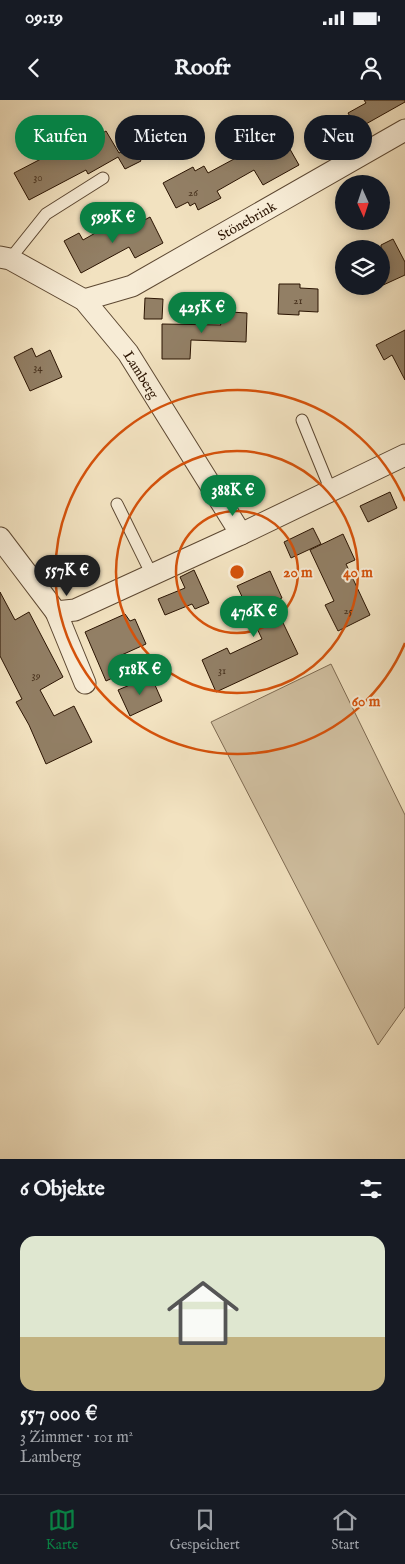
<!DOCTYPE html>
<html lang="de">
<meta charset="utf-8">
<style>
:root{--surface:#171b24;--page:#242831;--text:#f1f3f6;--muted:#9ea1a6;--line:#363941;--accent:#0b8043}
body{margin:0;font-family:"IM FELL English",serif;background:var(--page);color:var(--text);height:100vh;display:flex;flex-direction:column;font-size:19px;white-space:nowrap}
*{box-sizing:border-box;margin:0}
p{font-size:16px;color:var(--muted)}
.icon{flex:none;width:28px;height:28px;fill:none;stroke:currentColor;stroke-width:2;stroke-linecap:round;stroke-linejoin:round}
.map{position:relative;height:1059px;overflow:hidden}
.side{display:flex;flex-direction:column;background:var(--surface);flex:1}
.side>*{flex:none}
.hud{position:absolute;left:15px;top:15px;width:375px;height:45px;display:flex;gap:10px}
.needle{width:32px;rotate:177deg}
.fabs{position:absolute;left:335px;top:75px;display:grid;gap:10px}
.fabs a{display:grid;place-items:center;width:55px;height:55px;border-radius:50%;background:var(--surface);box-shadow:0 2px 12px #0003;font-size:25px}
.price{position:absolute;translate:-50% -42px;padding:0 11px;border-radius:18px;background:var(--accent);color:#fff;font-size:16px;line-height:32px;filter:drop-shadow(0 1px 2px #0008)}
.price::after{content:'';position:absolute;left:50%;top:30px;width:15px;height:11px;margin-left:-8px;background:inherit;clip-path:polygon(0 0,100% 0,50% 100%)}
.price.selected{background:#222;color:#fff}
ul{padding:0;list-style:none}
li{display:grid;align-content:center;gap:10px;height:265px;padding:0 20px}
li+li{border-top:1px solid var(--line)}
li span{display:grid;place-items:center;height:155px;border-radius:15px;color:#555}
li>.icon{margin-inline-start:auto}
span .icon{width:90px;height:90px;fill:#fffc;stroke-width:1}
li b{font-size:21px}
h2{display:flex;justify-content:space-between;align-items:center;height:60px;padding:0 20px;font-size:21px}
.tag{padding:0 18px;border-radius:22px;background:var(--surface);box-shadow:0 2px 12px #0003;font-size:18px;line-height:45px}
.tag.selected{background:var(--accent);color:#fff}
.status{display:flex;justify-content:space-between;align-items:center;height:35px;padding:0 25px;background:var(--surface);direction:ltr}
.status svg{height:14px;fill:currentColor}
header{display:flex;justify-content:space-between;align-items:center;height:65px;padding:0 20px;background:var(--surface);font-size:22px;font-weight:800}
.menu{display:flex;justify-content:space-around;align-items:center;height:70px;border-top:1px solid var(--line);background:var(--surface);font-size:14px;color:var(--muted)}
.menu a{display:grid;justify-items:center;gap:2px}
.menu .selected{color:var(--accent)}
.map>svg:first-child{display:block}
.green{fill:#d0bfa0;stroke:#7e6a51}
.building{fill:#927f65;stroke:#2b1402}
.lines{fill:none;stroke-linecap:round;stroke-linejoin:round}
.lane-casing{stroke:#5d4832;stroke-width:13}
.street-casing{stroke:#5d4832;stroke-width:23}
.lane{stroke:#f7ecd6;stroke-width:11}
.street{stroke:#f7ecd6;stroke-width:21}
.ring{fill:none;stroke:#d5520b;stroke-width:2.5}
.labels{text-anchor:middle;stroke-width:4;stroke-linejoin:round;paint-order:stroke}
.number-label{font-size:11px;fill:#452f1b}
.street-label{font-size:14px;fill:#2b1402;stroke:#f7ecd6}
.centre{fill:#d5520b;stroke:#f7ecd6;stroke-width:2.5}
.ring-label{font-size:15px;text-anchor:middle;font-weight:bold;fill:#d5520b;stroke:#f7ecd6;stroke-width:4;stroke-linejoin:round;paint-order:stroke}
</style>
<div class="status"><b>09:19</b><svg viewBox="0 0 49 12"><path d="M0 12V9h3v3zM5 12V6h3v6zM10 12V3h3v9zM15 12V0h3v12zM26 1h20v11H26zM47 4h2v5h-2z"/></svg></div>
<header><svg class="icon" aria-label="back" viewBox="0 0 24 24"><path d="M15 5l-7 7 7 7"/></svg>Roofr<svg class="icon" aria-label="person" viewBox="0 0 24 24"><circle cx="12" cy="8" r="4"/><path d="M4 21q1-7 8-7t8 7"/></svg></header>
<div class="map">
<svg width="405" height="1059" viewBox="0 0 405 1059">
<rect width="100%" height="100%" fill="#f2e2c0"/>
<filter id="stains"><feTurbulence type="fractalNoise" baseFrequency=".004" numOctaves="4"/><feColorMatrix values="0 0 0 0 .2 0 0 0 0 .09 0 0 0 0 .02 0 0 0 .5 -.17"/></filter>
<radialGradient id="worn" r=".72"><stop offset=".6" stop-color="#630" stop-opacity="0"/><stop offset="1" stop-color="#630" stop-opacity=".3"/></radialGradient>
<polygon class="green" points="331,564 405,715 405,907 378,945 211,622"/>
<g class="building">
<polygon points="364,0 405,0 405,2 357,29 348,13 366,3"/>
<polygon points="106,31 119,53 133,46 141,61 125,69 118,57 88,74 86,70 29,100 14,73 62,48 66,54"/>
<polygon points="283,37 299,65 263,85 254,70 217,91 221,98 198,110 195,103 190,106 188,102 176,108 163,83 193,67 195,71 204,66 208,73 247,52 248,55"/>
<polygon points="150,117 163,143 135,158 129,147 81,173 64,141 79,133 83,140 106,127 108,130 117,125 121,133"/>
<polygon points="393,139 405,162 405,175 381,186 381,145"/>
<polygon points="279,184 300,184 300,188 318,189 318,212 299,211 299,215 278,214"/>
<polygon points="145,198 163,199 162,219 144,219"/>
<polygon points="213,211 247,213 246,242 191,240 190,259 162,259 162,224 221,225"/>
<polygon points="405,230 405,280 392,255 384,260 376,245"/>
<polygon points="32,248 36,257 50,250 62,277 30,291 14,257"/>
<polygon points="390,392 397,408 368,422 360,406"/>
<polygon points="313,428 321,444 291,458 284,442"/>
<polygon points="343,434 355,460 346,464 370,515 338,531 325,505 334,501 310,450"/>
<polygon points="194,470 209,503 195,509 192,504 165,515 158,499 185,488 180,477"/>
<polygon points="270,471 282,498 273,502 298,554 216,592 202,560 227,548 230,554 262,539 237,486"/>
<polygon points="0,492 15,520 29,512 63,577 40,590 54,616 74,606 92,642 46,664 29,625 16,602 22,599 0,556"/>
<polygon points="125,514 130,521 135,519 146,544 115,558 121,574 106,581 85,532"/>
<polygon points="151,576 162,601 130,616 118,590"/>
</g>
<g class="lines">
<g class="lane-casing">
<g id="lane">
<polyline points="10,159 46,114 103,78"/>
<polyline points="302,320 331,391"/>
<polyline points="117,404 152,475"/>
</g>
</g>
<g class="street-casing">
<g id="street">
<path id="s1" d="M0,157L10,159L84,200L128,253L241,434"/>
<path id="s2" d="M84,200L132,186L405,30"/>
<polyline points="0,438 56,512 85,583"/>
<polyline points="56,512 75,510 241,434 405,355"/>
</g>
</g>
<use href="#lane" class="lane"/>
<use href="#street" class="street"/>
</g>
<g class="ring">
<circle cx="237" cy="472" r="61"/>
<circle cx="237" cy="472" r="121"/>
<path d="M405 543A182 182 0 1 1 405 401"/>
</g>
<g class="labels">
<g class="number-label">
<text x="38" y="81">30</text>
<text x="193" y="96">26</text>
<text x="298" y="204">21</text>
<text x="38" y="271">34</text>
<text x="348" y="514">25</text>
<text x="222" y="574">31</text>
<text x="36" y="579">39</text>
</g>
<g class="street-label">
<text dy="5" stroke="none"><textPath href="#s2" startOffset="182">Stönebrink</textPath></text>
<text dy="5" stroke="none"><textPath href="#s1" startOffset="189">Lamberg</textPath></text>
</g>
</g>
<circle cx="237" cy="472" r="8" class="centre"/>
<g class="ring-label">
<text x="298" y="477">20 m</text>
<text x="358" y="477">40 m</text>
<text x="366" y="606">60 m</text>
</g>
<rect width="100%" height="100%" filter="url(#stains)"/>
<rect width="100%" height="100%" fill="url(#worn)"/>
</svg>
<div class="fabs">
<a><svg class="needle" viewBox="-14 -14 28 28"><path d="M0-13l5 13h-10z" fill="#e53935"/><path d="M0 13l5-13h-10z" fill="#9ea1a6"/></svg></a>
<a><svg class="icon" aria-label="layers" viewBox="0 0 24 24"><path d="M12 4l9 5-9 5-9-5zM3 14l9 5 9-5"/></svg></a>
</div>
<b class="price" style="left:113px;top:144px">599K €</b>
<b class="price" style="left:202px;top:234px">425K €</b>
<b class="price" style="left:233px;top:417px">388K €</b>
<b class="price selected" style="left:67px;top:497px">557K €</b>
<b class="price" style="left:254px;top:538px">476K €</b>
<b class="price" style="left:140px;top:596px">518K €</b>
<div class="hud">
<a class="tag selected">Kaufen</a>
<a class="tag">Mieten</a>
<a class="tag">Filter</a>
<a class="tag">Neu</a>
</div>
</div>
<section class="side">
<h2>6 Objekte<svg class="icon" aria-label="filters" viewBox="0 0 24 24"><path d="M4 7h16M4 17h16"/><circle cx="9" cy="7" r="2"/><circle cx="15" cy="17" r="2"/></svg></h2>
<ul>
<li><span style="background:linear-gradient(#dfe7d0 65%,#c2b280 0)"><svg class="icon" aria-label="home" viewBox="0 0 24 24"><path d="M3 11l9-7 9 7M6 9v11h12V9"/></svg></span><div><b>557 000 €</b><p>3 Zimmer · 101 m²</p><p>Lamberg</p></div></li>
</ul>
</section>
<nav class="menu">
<a class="selected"><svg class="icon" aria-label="map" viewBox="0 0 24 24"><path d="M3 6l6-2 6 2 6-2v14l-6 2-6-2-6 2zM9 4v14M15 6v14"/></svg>Karte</a>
<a><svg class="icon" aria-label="saved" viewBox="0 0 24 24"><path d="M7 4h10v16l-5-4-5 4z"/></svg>Gespeichert</a>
<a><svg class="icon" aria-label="home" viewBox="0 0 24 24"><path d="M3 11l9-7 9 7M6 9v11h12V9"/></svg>Start</a>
</nav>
